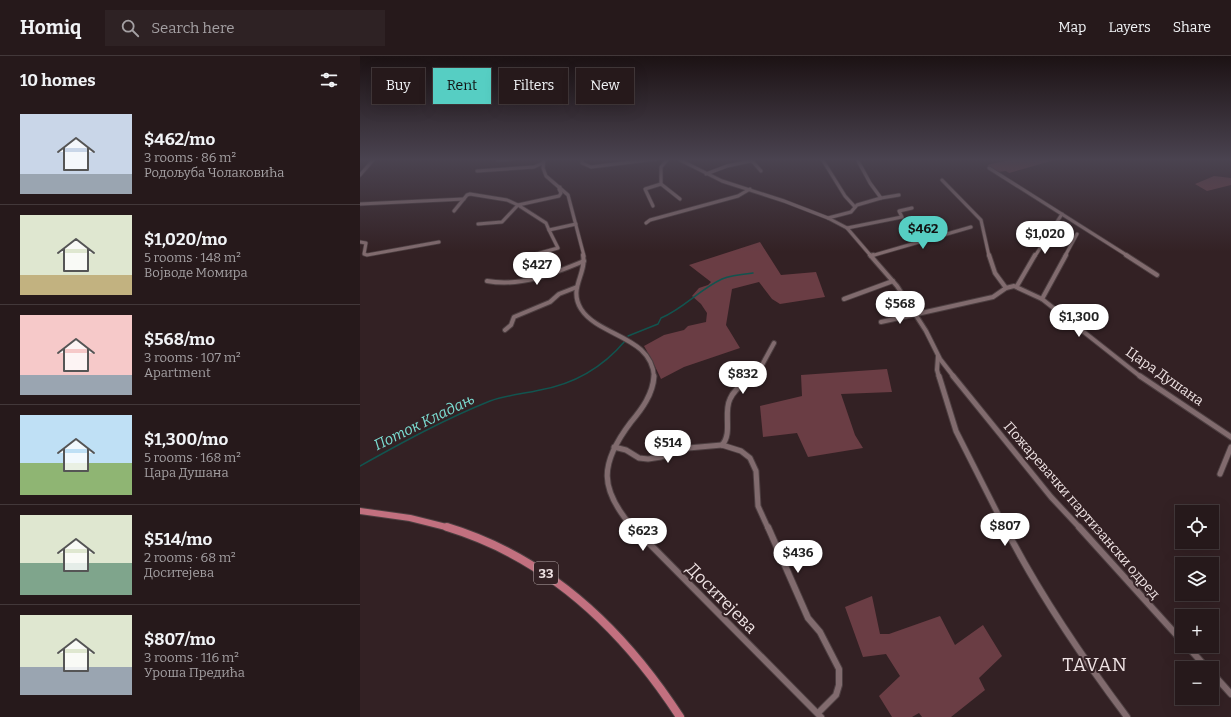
<!DOCTYPE html>
<meta charset="utf-8">
<style>
:root{--surface:#26191b;--page:#2e2224;--text:#f1f3f6;--muted:#a4a0a3;--line:#42383a;--accent:#56cec3}
body{margin:0;font-family:Bitter,serif;background:var(--page);color:var(--text);height:100vh;display:flex;flex-direction:column;font-size:15px;white-space:nowrap}
*{box-sizing:border-box;margin:0}
p{font-size:13px;color:var(--muted)}
.icon{flex:none;width:22px;height:22px;fill:none;stroke:currentColor;stroke-width:2;stroke-linecap:round;stroke-linejoin:round}
.map{position:relative;flex:1;overflow:hidden}
.panel{display:flex;flex-direction:column;background:var(--surface);width:360px}
.panel>*{flex:none}
.top-card{position:absolute;left:12px;top:12px;width:380px;height:36px;display:flex;gap:8px}
.controls{position:absolute;left:815px;top:449px;display:grid;gap:8px}
.controls a{display:grid;place-items:center;width:44px;height:44px;border-radius:0px;background:var(--surface);box-shadow:0 4px 16px #0002,0 0 0 1px var(--line);font-size:20px}
.price{position:absolute;translate:-50% -34px;padding:0 9px;border-radius:14px;background:#fff;color:#222;font-size:13px;line-height:26px;filter:drop-shadow(0 1px 2px #0008)}
.price::after{content:'';position:absolute;left:50%;top:24px;width:12px;height:9px;margin-left:-6px;background:inherit;clip-path:polygon(0 0,100% 0,50% 100%)}
.price.current{background:var(--accent);color:#111}
ul{padding:0;list-style:none}
li{display:flex;align-items:center;gap:12px;height:100px;padding:0 20px}
li+li{border-top:1px solid var(--line)}
li span{display:grid;place-items:center;flex:none;width:112px;height:80px;border-radius:0px;color:#555}
li>.icon{margin-inline-start:auto}
span .icon{width:48px;height:48px;fill:#fffc;stroke-width:1}
li b{font-size:17px}
h2{display:flex;justify-content:space-between;align-items:center;height:48px;padding:0 20px;font-size:17px}
.pill{padding:0 14px;border-radius:0px;background:var(--surface);box-shadow:0 4px 16px #0002,0 0 0 1px var(--line);font-size:14px;line-height:36px}
.pill.current{background:var(--accent);color:#111}
header{display:flex;align-items:center;gap:24px;box-sizing:border-box;height:56px;padding:0 20px;background:var(--surface);border-bottom:1px solid var(--line)}
header strong{font-size:19px}
nav{display:flex;gap:22px;margin-inline-start:auto;font-size:14px}
.search{width:280px;height:36px;background:var(--page);display:flex;align-items:center;gap:10px;box-sizing:border-box;padding:0 14px;border-radius:0px;color:var(--muted);font-size:15px}
main{display:flex;flex:1;min-height:0}
.map>svg:first-child{display:block}
.forest{fill:#6a3d44}
.lines{fill:none;stroke-linecap:round;stroke-linejoin:round}
.stream{stroke:#12544f;stroke-width:1.5}
.minor-far3-casing{stroke:#4d3f41;stroke-width:4.5}
.minor-far2-casing{stroke:#4d3f41;stroke-width:6}
.minor-far1-casing{stroke:#4d3f41;stroke-width:7}
.minor-casing{stroke:#4d3f41;stroke-width:8}
.major-far1-casing{stroke:#4d3f41;stroke-width:8}
.major-casing{stroke:#4d3f41;stroke-width:10}
.minor-far3{stroke:#816b6e;stroke-width:3}
.minor-far2{stroke:#816b6e;stroke-width:4}
.minor-far1{stroke:#816b6e;stroke-width:5}
.minor{stroke:#816b6e;stroke-width:6}
.major-far1{stroke:#c2707f;stroke-width:6}
.major{stroke:#c2707f;stroke-width:8}
.labels{text-anchor:middle;stroke-width:4;stroke-linejoin:round;paint-order:stroke}
.shield{fill:#332124;stroke:#b7a9aa;stroke-width:1}
.shield-label{font-size:13px;font-weight:bold;fill:#efe3e4}
.street-label{font-size:14px;fill:#efe3e4;stroke:#332124}
.water-label{font-size:15px;font-style:italic;fill:#7cded3;stroke:#332124}
.near-street-label{font-size:17px;fill:#efe3e4;stroke:#332124}
.near-quarter-label{font-size:19px;letter-spacing:1px;fill:#efe3e4;stroke:#332124}
</style>
<header>
<strong>Homiq</strong>
<div class="search"><svg class="icon" aria-label="search" viewBox="0 0 24 24"><circle cx="10" cy="10" r="6"/><path d="M15 15l6 6"/></svg>Search here</div>
<nav><a>Map</a><a>Layers</a><a>Share</a></nav>
</header>
<main>
<section class="panel">
<h2>10 homes<svg class="icon" aria-label="filters" viewBox="0 0 24 24"><path d="M4 7h16M4 17h16"/><circle cx="9" cy="7" r="2"/><circle cx="15" cy="17" r="2"/></svg></h2>
<ul>
<li><span style="background:linear-gradient(#c9d6e8 75%,#9aa5b1 0)"><svg class="icon" aria-label="home" viewBox="0 0 24 24"><path d="M3 11l9-7 9 7M6 9v11h12V9"/></svg></span><div><b>$462/mo</b><p>3 rooms · 86 m²</p><p>Родољуба Чолаковића</p></div></li>
<li><span style="background:linear-gradient(#dfe7d0 75%,#c2b280 0)"><svg class="icon" aria-label="home" viewBox="0 0 24 24"><path d="M3 11l9-7 9 7M6 9v11h12V9"/></svg></span><div><b>$1,020/mo</b><p>5 rooms · 148 m²</p><p>Војводе Момира</p></div></li>
<li><span style="background:linear-gradient(#f6c9c9 75%,#9aa5b1 0)"><svg class="icon" aria-label="home" viewBox="0 0 24 24"><path d="M3 11l9-7 9 7M6 9v11h12V9"/></svg></span><div><b>$568/mo</b><p>3 rooms · 107 m²</p><p>Apartment</p></div></li>
<li><span style="background:linear-gradient(#bfe0f5 60%,#8fb573 0)"><svg class="icon" aria-label="home" viewBox="0 0 24 24"><path d="M3 11l9-7 9 7M6 9v11h12V9"/></svg></span><div><b>$1,300/mo</b><p>5 rooms · 168 m²</p><p>Цара Душана</p></div></li>
<li><span style="background:linear-gradient(#dfe7d0 60%,#7fa58c 0)"><svg class="icon" aria-label="home" viewBox="0 0 24 24"><path d="M3 11l9-7 9 7M6 9v11h12V9"/></svg></span><div><b>$514/mo</b><p>2 rooms · 68 m²</p><p>Доситејева</p></div></li>
<li><span style="background:linear-gradient(#dfe7d0 65%,#9aa5b1 0)"><svg class="icon" aria-label="home" viewBox="0 0 24 24"><path d="M3 11l9-7 9 7M6 9v11h12V9"/></svg></span><div><b>$807/mo</b><p>3 rooms · 116 m²</p><p>Уроша Предића</p></div></li>
</ul>
</section>
<div class="map">
<svg width="871" height="661" viewBox="0 0 871 661">
<rect width="100%" height="100%" fill="#332124"/>
<g class="forest">
<polygon points="654,103 698,103 649,117 646,115 637,116 627,109"/>
<polygon points="854,120 871,122 871,129 847,135 835,128"/>
<polygon points="400,186 421,219 456,216 465,241 420,248 412,243 399,226 372,233 366,269 380,292 324,311 301,323 292,304 284,290 304,279 324,274 328,270 346,266 347,257 341,248 332,240 339,232 348,229 351,226 329,209"/>
<polygon points="527,313 532,336 481,338 495,379 503,392 448,401 437,377 403,381 400,350 442,340 441,319"/>
<polygon points="512,540 520,578 529,578 580,560 595,589 623,569 642,600 619,622 625,634 591,661 562,661 559,657 552,661 532,661 519,640 540,620 526,598 503,601 485,551"/>
</g>
<g class="lines">
<g class="stream">
<path d="M268,280L298,268L301,262C323,253 340,233 362,223C371,219 383,218 393,217"/>
<path d="M0,410C43,386 85,363 130,345C147,339 163,338 180,334C214,328 243,311 265,285"/>
</g>
<g class="minor-far3-casing">
<g id="minor-far3">
<polyline points="184,103 183,112 186,120 208,139 224,200"/>
<polyline points="222,103 222,107 231,111 296,103"/>
<polyline points="308,103 301,111 301,128 320,143"/>
<polyline points="318,103 362,125 424,145 468,162 487,172 511,200"/>
<polyline points="462,103 485,140 495,151"/>
<polyline points="137,104 152,103"/>
<polyline points="629,112 768,200"/>
<polyline points="117,115 174,111 183,107"/>
<polyline points="346,118 367,110 390,105 393,106 401,115"/>
<polyline points="0,119 14,103"/>
<polyline points="582,124 621,164 629,200"/>
<polyline points="200,131 199,133 201,137 199,140 158,149 186,167 189,174 216,168"/>
<polyline points="521,142 539,139"/>
<polyline points="0,148 104,143"/>
<polyline points="293,150 285,133 301,128"/>
<polyline points="94,155 107,139 110,138 147,144 158,149 142,166 118,168"/>
<polyline points="468,162 491,156 497,149 521,142 510,127 497,103"/>
<polyline points="286,167 290,164 378,140 390,133"/>
<polyline points="487,172 542,161 539,155 552,152"/>
<polyline points="0,186 6,187 4,198 7,199 79,186"/>
<polyline points="169,200 198,192 189,174"/>
<polyline points="511,200 611,171"/>
<polyline points="675,200 702,158"/>
<polyline points="705,200 717,178"/>
</g>
</g>
<g class="minor-far2-casing">
<g id="minor-far2">
<path d="M223,199C227,218 208,232 221,253C239,281 292,280 294,321"/>
<polyline points="510,199 537,230 566,275 580,303 594,321"/>
<polyline points="629,199 635,217 646,232"/>
<polyline points="766,199 797,219"/>
<polyline points="169,200 172,199"/>
<polyline points="511,200 513,199"/>
<path d="M127,225C161,231 193,218 224,205"/>
<polyline points="657,230 675,199"/>
<polyline points="484,243 533,225"/>
<polyline points="682,243 706,199"/>
<polyline points="521,266 633,241 646,232 654,230 682,243 781,321"/>
<polyline points="145,274 151,269 154,261 190,246 199,238 217,231"/>
<polyline points="578,300 577,314 579,321"/>
<polyline points="391,321 402,309 414,287"/>
</g>
</g>
<g class="minor-far1-casing">
<g id="minor-far1">
<polyline points="579,320 596,375 645,472"/>
<polyline points="593,320 691,441 720,472"/>
<polyline points="780,320 871,381"/>
<polyline points="362,389 381,395 390,402 396,415 398,450 408,472"/>
<path d="M362,389C373,377 363,357 370,343C374,333 384,327 392,320"/>
<polyline points="254,391 266,394 279,402 288,403 301,401 328,392 362,389"/>
<polyline points="860,418 871,391"/>
<path d="M273,472C239,433 239,408 271,366C282,353 293,338 294,320"/>
</g>
</g>
<g class="minor-casing">
<g id="minor">
<polyline points="273,471 461,661"/>
<polyline points="408,471 448,562 460,576 479,613 479,629 476,639 458,657"/>
<path d="M645,471C679,538 722,601 767,661"/>
<polyline points="719,471 822,585"/>
<polyline points="827,590 847,612"/>
<polyline points="852,617 871,638"/>
</g>
</g>
<g class="major-far1-casing">
<polyline id="major-far1" points="0,455 50,462 90,472"/>
</g>
<g class="major-casing">
<path id="major" d="M87,471C189,502 263,573 320,661"/>
</g>
<use href="#minor-far3" class="minor-far3"/>
<use href="#minor-far2" class="minor-far2"/>
<use href="#minor-far1" class="minor-far1"/>
<use href="#minor" class="minor"/>
<use href="#major-far1" class="major-far1"/>
<use href="#major" class="major"/>
</g>
<linearGradient id="sky" x2="0" y2="1"><stop stop-color="#1c1214"/><stop offset="0.53" stop-color="#4a4350"/><stop offset="1" stop-color="#4a4350" stop-opacity="0"/></linearGradient>
<rect width="871" height="196" fill="url(#sky)"/>
<g class="labels">
<rect class="shield" x="174" y="506" width="24" height="22" rx="3"/>
<g class="shield-label">
<text x="186" y="522">33</text>
</g>
<g class="street-label">
<text transform="translate(805 320) rotate(35)" y="5">Цара Душана</text>
<text transform="translate(722 454) rotate(49)" y="5">Пожаревачки партизански одред</text>
</g>
<g class="water-label">
<text transform="translate(64 366) rotate(-26)" y="5">Поток Кладањ</text>
</g>
<g class="near-street-label">
<text transform="translate(362 542) rotate(45)" y="6">Доситејева</text>
</g>
<g class="near-quarter-label">
<text x="735" y="615">TAVAN</text>
</g>
</g>
</svg>
<div class="controls">
<a><svg class="icon" aria-label="locate" viewBox="0 0 24 24"><circle cx="12" cy="12" r="6"/><path d="M12 2v4M12 18v4M2 12h4M18 12h4"/></svg></a>
<a><svg class="icon" aria-label="layers" viewBox="0 0 24 24"><path d="M12 4l9 5-9 5-9-5zM3 14l9 5 9-5"/></svg></a>
<a>+</a>
<a>−</a>
</div>
<b class="price current" style="left:563px;top:194px">$462</b>
<b class="price" style="left:685px;top:199px">$1,020</b>
<b class="price" style="left:177px;top:230px">$427</b>
<b class="price" style="left:540px;top:269px">$568</b>
<b class="price" style="left:719px;top:282px">$1,300</b>
<b class="price" style="left:383px;top:339px">$832</b>
<b class="price" style="left:308px;top:408px">$514</b>
<b class="price" style="left:645px;top:491px">$807</b>
<b class="price" style="left:283px;top:496px">$623</b>
<b class="price" style="left:438px;top:518px">$436</b>
<div class="top-card">
<a class="pill">Buy</a>
<a class="pill current">Rent</a>
<a class="pill">Filters</a>
<a class="pill">New</a>
</div>
</div>
</main>
